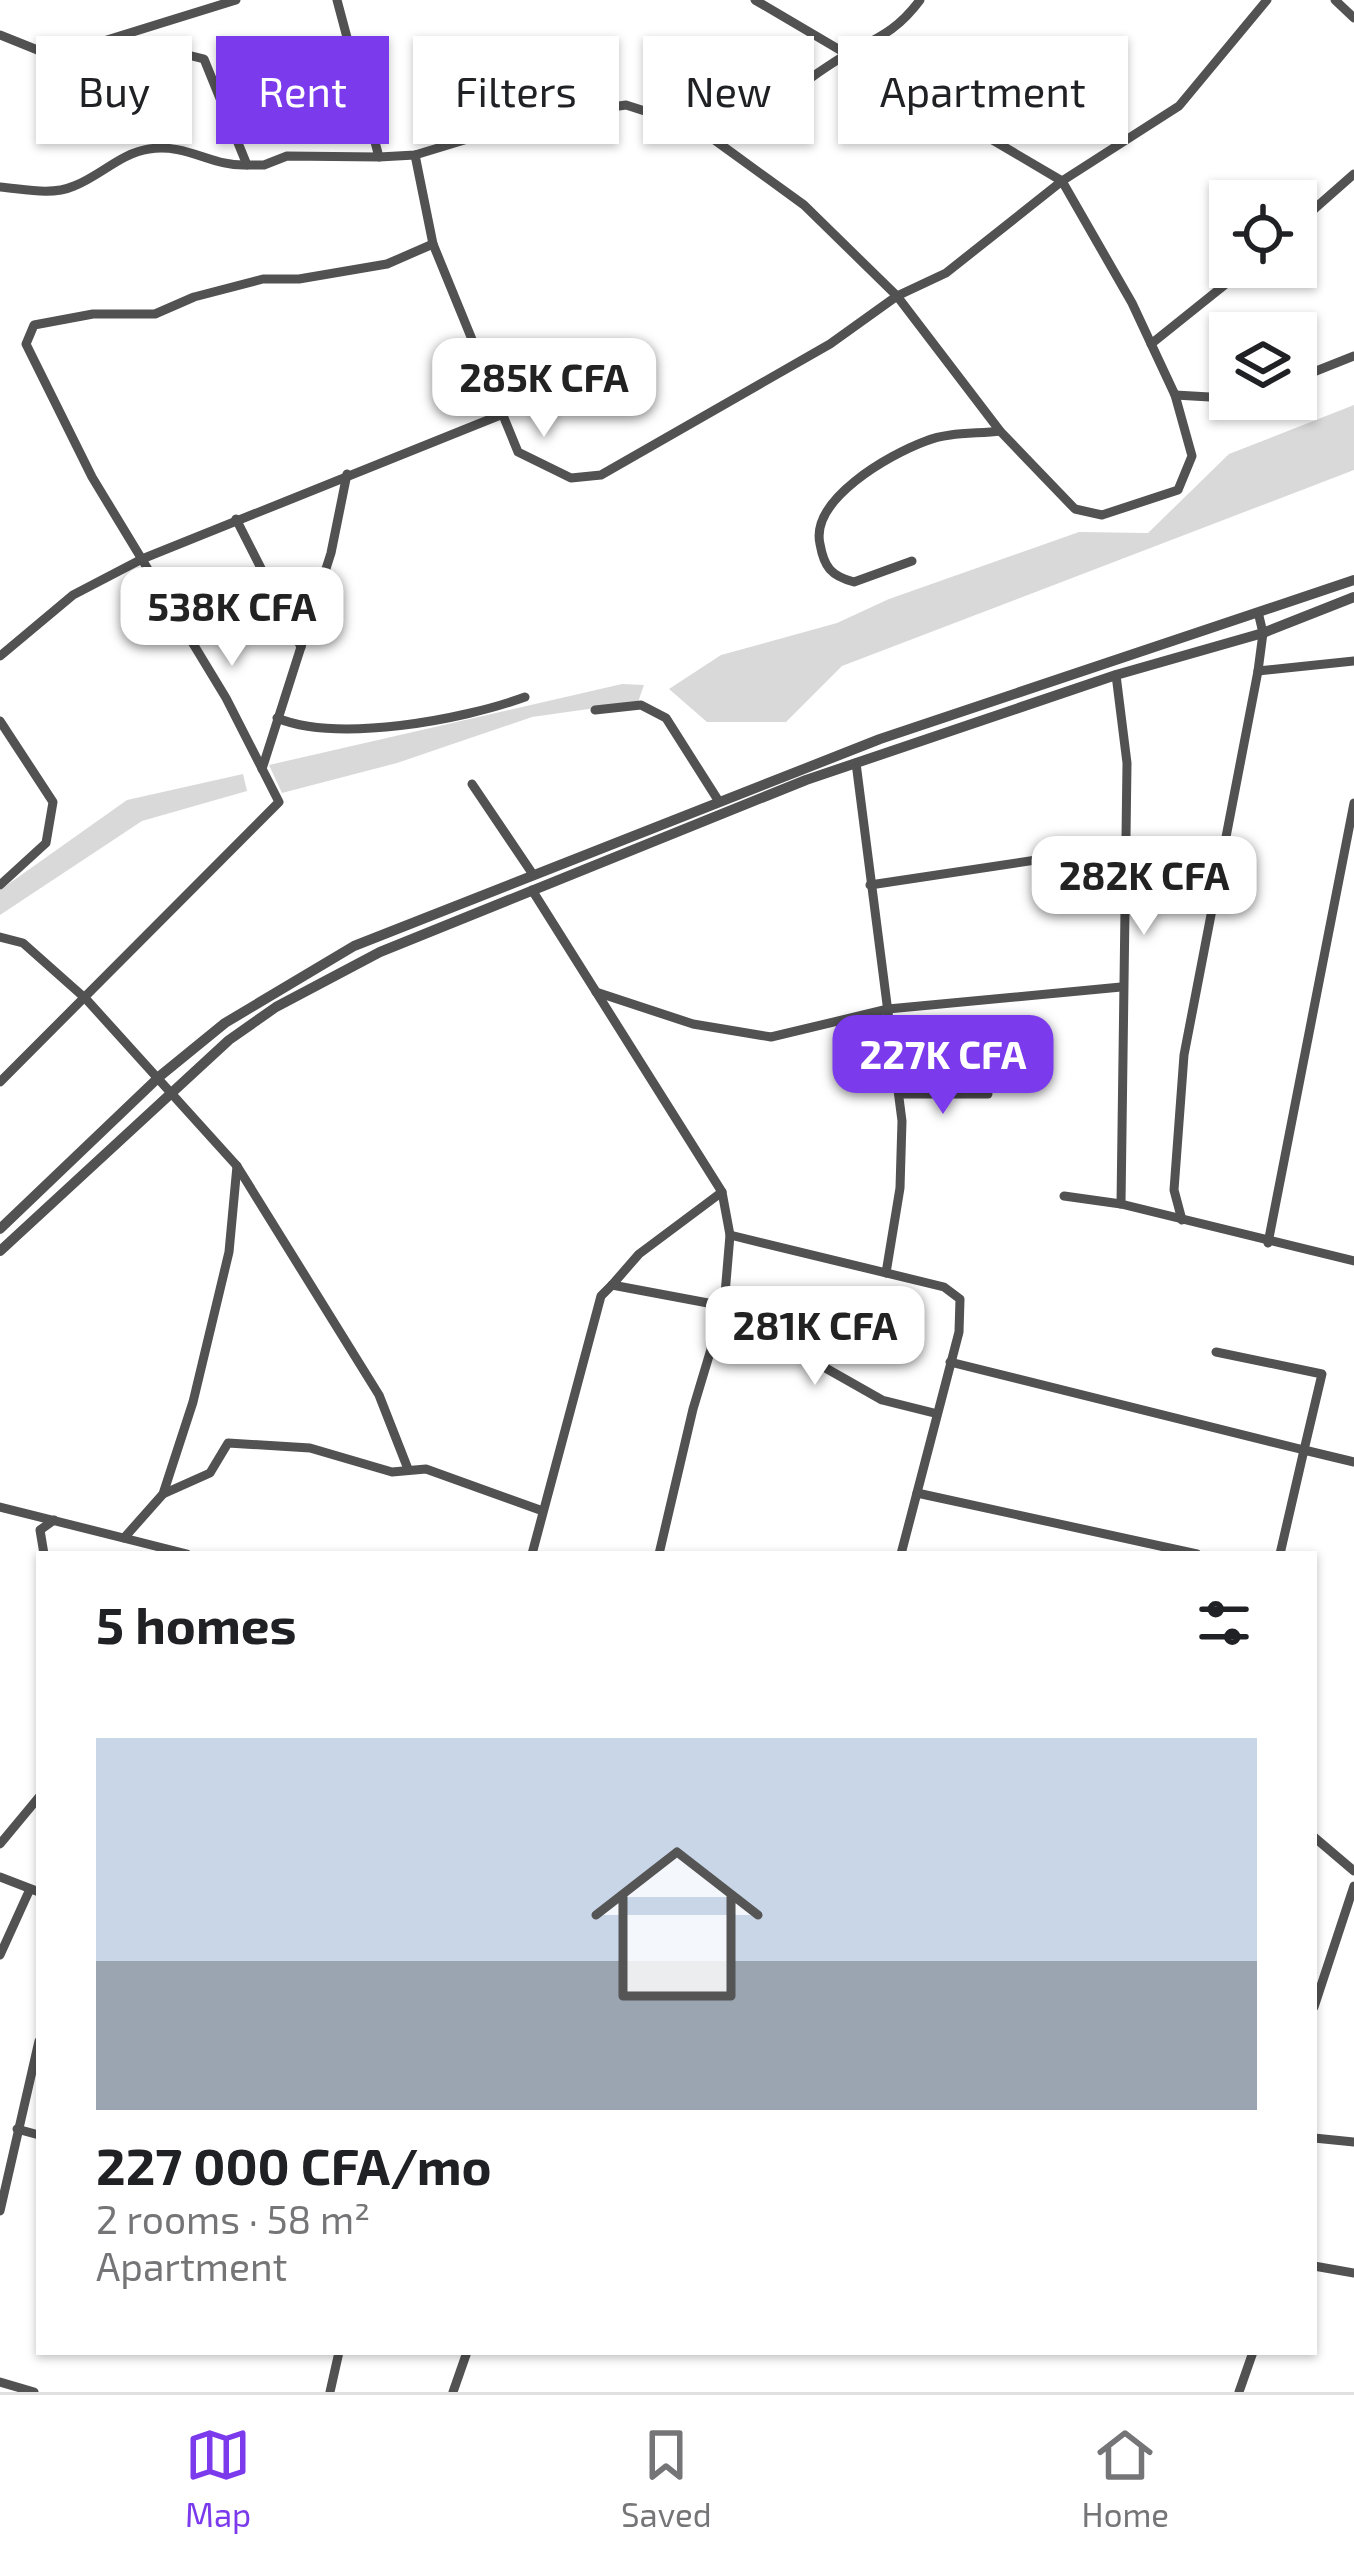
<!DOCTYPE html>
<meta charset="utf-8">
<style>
:root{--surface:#fff;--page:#f6f6f6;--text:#202124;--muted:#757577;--line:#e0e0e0;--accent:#7c3aed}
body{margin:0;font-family:"Exo 2",sans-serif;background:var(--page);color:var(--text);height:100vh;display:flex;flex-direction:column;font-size:45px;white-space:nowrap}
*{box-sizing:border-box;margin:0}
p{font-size:39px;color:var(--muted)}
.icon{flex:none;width:66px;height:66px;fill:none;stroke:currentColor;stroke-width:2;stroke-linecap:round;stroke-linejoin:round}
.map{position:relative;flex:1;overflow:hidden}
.drawer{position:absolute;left:36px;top:1551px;width:1281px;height:804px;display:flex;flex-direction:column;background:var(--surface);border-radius:0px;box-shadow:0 3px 9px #0004}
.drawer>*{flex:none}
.guide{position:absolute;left:36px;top:36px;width:1284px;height:108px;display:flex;gap:24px}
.tools{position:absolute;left:1209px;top:180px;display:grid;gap:24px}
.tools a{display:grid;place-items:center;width:108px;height:108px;border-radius:0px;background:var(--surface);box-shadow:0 3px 9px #0004;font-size:60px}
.price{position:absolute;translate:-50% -102px;padding:0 27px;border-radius:24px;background:#fff;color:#222;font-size:39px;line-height:78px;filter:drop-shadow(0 3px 6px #0008)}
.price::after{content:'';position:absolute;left:50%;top:72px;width:36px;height:27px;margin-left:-18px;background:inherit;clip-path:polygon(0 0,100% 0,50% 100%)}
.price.on{background:var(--accent);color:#fff}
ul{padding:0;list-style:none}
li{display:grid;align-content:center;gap:24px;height:636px;padding:0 60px}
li+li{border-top:3px solid var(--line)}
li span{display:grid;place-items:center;height:372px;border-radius:0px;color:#555}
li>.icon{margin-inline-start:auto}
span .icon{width:216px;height:216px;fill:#fffc;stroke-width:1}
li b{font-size:51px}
h2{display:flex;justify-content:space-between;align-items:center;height:144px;padding:0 60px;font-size:51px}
.chip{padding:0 42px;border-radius:0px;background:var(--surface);box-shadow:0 3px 9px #0004;font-size:42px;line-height:108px}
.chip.on{background:var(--accent);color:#fff}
.tabs{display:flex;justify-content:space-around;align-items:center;height:168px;border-top:3px solid var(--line);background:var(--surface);font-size:33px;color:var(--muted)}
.tabs a{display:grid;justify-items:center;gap:6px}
.tabs .on{color:var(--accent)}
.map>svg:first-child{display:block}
.green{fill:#d9d9d9}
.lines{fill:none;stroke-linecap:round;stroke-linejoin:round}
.minor{stroke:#525252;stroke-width:9}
.tertiary{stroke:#525252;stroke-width:10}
</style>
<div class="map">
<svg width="1354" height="2392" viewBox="0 0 1354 2392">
<rect width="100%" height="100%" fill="#fff"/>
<g class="green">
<polygon points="1354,405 1354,470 842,666 786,722 707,722 669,689 721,655 837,623 889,599 1079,532 1148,533 1229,454"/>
<polygon points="622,684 644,685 638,702 532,717 397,763 282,793 269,765"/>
<polygon points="243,774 247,791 142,821 0,915 0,890 127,800"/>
</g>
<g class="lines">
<g class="minor">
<polyline points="1335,0 1354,18"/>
<polyline points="0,35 45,53 65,53 236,0"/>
<polyline points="123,39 204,59 247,165 264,165 287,156 379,157 337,0"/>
<path d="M698,128C719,119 740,117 760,108C788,96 813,75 839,59C873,39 894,35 920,0"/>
<polyline points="379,157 415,155 540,117 626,105 698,128 804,205 897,296 1000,431 1075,509 1102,515 1178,490 1192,456 1175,395 1132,303 1062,181 755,0"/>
<path d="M0,187C24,189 51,196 74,186C100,176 121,153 149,149C187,143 212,167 247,165"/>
<polyline points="1296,225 1354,174"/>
<polyline points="433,244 518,452 571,478 601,475 830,344 897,296 946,273 1062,181 1179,106 1267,0"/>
<polyline points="1151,344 1247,267"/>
<polyline points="1296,379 1354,356"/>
<polyline points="1175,395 1245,399"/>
<polyline points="236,519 301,647"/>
<path d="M912,561L854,582C831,576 824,567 820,544C810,500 888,455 926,441C948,432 977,434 1000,431"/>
<polyline points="0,656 73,595 142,559 503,414"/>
<polyline points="1258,671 1354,661"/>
<polyline points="1116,675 1127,763 1121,1204"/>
<polyline points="595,710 641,705 666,718 718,800"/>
<path d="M277,718C338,743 462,720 525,697"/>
<polyline points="0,721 53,802 46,843 0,885"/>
<polyline points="856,763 902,1121 900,1188 886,1273"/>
<polyline points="262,769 331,553 347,474"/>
<polyline points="472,784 532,873"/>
<polyline points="870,885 1122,847"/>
<polyline points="0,937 23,943 86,999 237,1166 379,1395 408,1469"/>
<polyline points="596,992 693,1024 771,1037 888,1009 1121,987"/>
<polyline points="0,1082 279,802 226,698 92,477 26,344 34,325 93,314 155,314 194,297 263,279 299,279 387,264 433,244 415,155"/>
<polyline points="899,1094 988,1094"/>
<polyline points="1064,1196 1121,1204 1354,1261"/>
<polyline points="1182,1220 1174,1190 1184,1055 1258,671 1263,633 1259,616"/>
<polyline points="730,1235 944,1287 960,1299 959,1332 901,1554"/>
<polyline points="1268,1243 1354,803"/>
<polyline points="612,1285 639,1254 722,1192"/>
<polyline points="950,1362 1304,1450 1322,1374 1216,1352"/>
<polyline points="917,1493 1197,1554"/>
<polyline points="163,1494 210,1473 228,1443 310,1448 392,1472 426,1469 540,1510"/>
<polyline points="0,1507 187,1554"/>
<polyline points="124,1538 163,1494 193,1402 229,1252 237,1166"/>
<polyline points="44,1554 40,1530 54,1520"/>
<polyline points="532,1554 601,1296 612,1285 724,1306 730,1235 722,1192 532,890"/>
<polyline points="659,1554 693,1409 724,1306 809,1332 822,1366 882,1400 934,1413"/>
<polyline points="1280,1554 1304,1450 1354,1462"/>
<polyline points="1314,1837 1354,1871"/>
<polyline points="0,1844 39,1797"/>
<polyline points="0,1877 39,1892"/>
<polyline points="0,1955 30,1889"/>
<polyline points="1314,2007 1354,1886"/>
<polyline points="17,2129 39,2135"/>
<polyline points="1314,2138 1354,2142"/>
<polyline points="0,2211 39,2041"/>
<polyline points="1314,2266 1354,2273"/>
<polyline points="0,2382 34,2392"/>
<polyline points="330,2392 339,2352"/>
<polyline points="453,2392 467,2352"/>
<polyline points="1239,2392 1253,2352"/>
</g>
<g class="tertiary">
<polyline points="0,1229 160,1076 225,1023 354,946 880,739 1354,580"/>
<polyline points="0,1251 229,1040 276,1007 380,952 806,780 1116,675 1263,633 1354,597"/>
</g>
</g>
</svg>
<div class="tools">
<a><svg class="icon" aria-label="locate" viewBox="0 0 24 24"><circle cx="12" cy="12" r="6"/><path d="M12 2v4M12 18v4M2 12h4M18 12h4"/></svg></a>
<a><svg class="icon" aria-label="layers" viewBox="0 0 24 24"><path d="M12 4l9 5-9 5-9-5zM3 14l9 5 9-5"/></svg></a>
</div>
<b class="price" style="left:544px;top:440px">285K CFA</b>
<b class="price" style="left:232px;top:669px">538K CFA</b>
<b class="price" style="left:1144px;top:938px">282K CFA</b>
<b class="price on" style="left:943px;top:1117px">227K CFA</b>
<b class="price" style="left:815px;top:1388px">281K CFA</b>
<div class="guide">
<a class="chip">Buy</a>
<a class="chip on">Rent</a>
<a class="chip">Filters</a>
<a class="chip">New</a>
<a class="chip">Apartment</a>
</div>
<section class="drawer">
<h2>5 homes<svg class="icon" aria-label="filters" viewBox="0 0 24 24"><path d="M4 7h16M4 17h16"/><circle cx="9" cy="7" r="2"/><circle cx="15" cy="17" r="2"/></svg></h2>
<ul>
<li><span style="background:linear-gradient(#c9d6e8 60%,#9aa5b1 0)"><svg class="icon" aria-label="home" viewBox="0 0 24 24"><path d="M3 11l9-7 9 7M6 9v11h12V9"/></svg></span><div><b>227 000 CFA/mo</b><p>2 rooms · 58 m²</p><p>Apartment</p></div></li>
</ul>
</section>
</div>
<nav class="tabs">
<a class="on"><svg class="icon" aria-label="map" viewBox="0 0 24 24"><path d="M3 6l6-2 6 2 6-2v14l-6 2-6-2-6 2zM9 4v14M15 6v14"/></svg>Map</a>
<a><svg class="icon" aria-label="saved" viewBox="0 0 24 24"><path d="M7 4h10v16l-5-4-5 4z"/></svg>Saved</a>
<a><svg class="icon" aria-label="home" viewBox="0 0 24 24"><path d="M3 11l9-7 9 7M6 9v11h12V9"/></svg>Home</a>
</nav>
